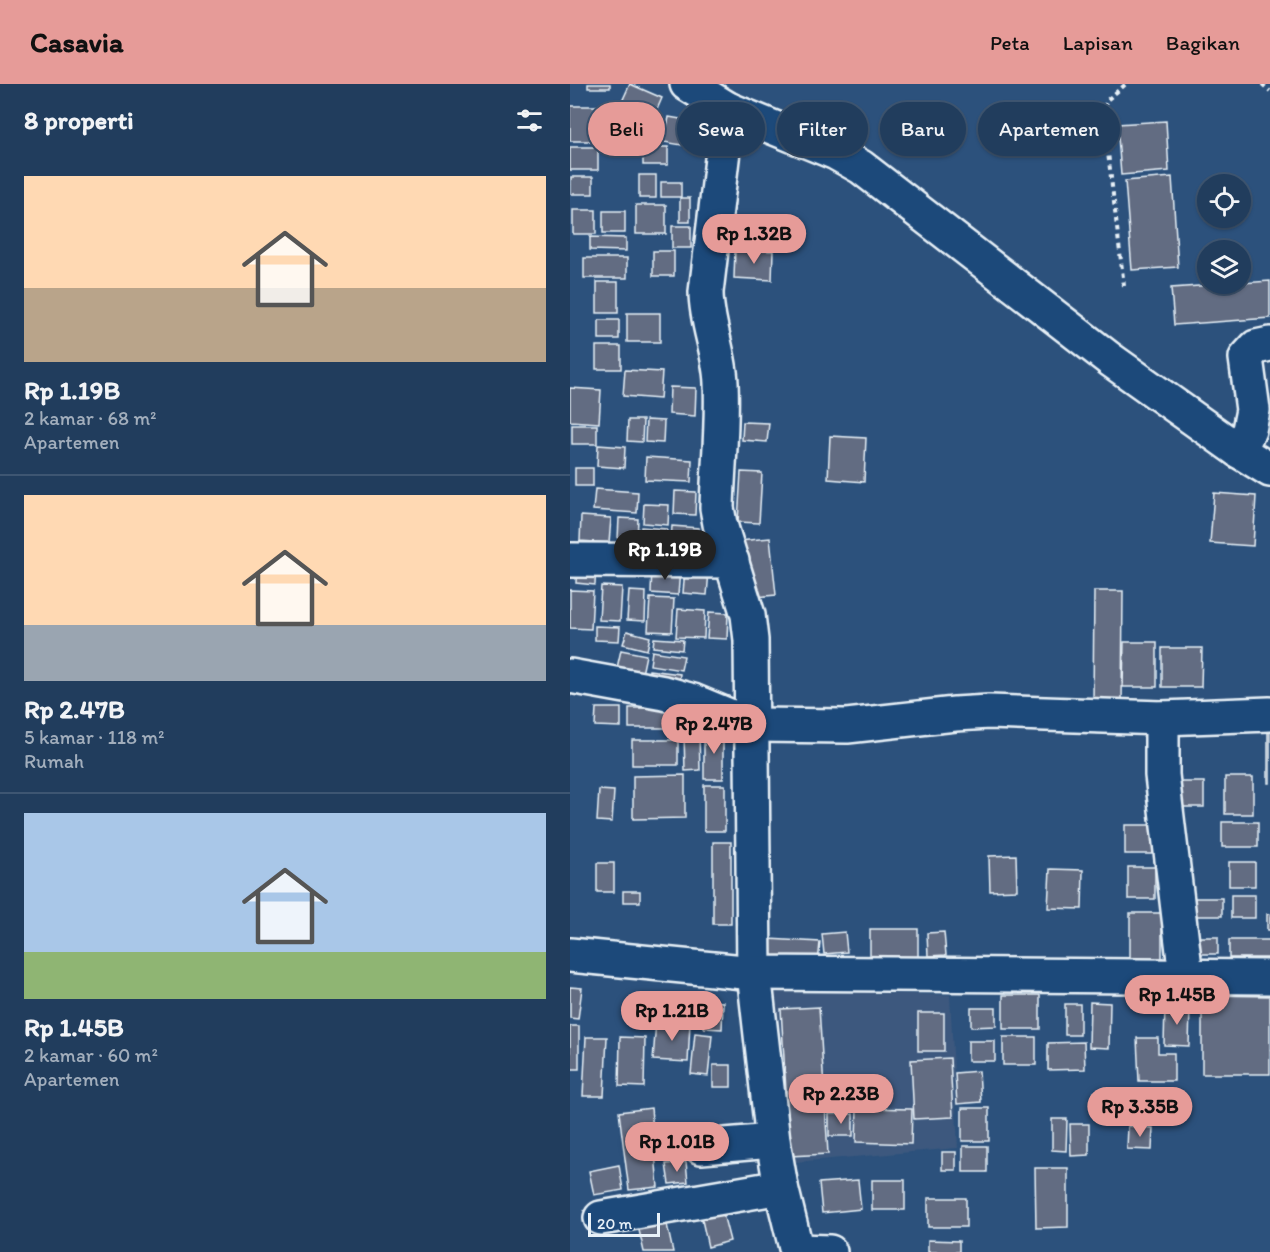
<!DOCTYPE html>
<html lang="id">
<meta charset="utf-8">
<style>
:root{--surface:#213d5d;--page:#294463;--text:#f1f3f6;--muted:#a2aebc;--line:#3e5672;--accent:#e69b98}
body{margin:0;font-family:Itim,sans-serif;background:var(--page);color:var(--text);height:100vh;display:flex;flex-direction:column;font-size:22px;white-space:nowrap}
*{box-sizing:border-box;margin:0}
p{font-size:20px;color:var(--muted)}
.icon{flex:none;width:33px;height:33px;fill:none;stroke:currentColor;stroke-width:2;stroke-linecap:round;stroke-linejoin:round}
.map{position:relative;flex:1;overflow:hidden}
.drawer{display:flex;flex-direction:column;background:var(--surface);width:570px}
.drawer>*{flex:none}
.top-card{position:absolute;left:18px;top:18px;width:570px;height:54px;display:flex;gap:12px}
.tools{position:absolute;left:627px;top:90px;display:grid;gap:12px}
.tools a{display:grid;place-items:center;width:54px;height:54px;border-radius:50%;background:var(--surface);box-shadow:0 2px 4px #0004,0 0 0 2px var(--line);font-size:30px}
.scale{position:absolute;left:18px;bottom:15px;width:72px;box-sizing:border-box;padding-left:6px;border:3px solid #e8f1f8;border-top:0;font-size:16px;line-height:21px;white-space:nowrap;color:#e8f1f8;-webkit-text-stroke:4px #1f4a7a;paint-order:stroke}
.price{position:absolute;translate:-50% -51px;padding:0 14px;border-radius:21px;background:var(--accent);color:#111;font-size:20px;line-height:39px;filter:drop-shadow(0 2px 3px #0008)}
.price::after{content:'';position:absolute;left:50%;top:36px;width:18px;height:14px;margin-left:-9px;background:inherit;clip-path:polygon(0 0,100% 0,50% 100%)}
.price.on{background:#222;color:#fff}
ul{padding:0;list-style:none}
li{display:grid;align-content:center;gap:12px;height:318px;padding:0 24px}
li+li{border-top:2px solid var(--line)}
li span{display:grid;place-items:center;height:186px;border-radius:0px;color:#555}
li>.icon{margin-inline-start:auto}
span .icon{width:108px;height:108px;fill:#fffc;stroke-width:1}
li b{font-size:26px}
h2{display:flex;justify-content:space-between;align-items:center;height:72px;padding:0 24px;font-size:26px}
.tag{padding:0 21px;border-radius:27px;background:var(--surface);box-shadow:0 2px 4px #0004,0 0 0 2px var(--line);font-size:21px;line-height:54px}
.tag.on{background:var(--accent);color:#111}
header{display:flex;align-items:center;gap:36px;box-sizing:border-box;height:84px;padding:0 30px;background:var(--accent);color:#111}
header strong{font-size:28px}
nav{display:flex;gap:33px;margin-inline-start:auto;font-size:21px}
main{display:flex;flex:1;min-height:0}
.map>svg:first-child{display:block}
.built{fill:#3c597e}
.building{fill:#626c82;stroke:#e8f1f8;stroke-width:1.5}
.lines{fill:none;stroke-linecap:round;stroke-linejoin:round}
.minor-casing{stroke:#e8f1f8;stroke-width:38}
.major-casing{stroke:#e8f1f8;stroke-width:38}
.path{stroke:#e8f1f8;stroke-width:4;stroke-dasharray:4.5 4.5;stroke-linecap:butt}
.minor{stroke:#1f4a7a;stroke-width:33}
.major{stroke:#1f4a7a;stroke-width:33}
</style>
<header>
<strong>Casavia</strong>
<nav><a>Peta</a><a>Lapisan</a><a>Bagikan</a></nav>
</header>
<main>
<section class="drawer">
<h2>8 properti<svg class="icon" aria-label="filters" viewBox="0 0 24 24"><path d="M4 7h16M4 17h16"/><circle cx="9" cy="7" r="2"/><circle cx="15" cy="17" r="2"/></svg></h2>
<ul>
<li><span style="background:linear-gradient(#ffd9b3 60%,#b9a48a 0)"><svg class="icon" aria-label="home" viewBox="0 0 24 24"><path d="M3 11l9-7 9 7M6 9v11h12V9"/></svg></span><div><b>Rp 1.19B</b><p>2 kamar · 68 m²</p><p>Apartemen</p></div></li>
<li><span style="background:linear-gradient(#ffd9b3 70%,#9aa5b1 0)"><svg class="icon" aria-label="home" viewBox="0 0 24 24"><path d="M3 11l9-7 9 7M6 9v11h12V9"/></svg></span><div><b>Rp 2.47B</b><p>5 kamar · 118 m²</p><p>Rumah</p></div></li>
<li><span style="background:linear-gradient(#a9c7e8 75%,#8fb573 0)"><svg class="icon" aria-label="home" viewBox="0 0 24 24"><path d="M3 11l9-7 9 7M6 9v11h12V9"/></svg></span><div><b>Rp 1.45B</b><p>2 kamar · 60 m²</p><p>Apartemen</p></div></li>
</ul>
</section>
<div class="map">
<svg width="700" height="1168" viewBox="0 0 700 1168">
<rect width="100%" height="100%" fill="#2c517c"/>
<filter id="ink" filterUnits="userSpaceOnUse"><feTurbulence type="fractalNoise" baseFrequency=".0167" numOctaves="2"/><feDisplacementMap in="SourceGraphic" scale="12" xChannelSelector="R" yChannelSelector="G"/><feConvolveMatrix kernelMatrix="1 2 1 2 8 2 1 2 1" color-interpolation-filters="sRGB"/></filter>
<g filter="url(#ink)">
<polygon class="built" points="193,906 380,911 388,1064 214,1079"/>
<g class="building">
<rect x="18" y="0" width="22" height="4"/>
<polygon points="60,0 92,14 82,37 50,22"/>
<rect x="0" y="22" width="27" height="35"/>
<polygon points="99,33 128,38 123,63 94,58"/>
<polygon points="596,37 599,87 551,91 547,40"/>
<rect x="36" y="38" width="31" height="25"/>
<rect x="0" y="63" width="28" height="23"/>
<rect x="73" y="63" width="25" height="18"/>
<rect x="69" y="91" width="17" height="23"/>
<rect x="1" y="93" width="22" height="17"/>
<polygon points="602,93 608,183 562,186 555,97"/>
<rect x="91" y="98" width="20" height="15"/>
<rect x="110" y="114" width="10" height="24"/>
<rect x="66" y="121" width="30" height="29"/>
<rect x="3" y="126" width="23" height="24"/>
<rect x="33" y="127" width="22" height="22"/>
<rect x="102" y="142" width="19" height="22"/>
<polygon points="20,153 56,154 56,167 20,166"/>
<polygon points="165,166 203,167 202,196 164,194"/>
<rect x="83" y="167" width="21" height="25"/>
<rect x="14" y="174" width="43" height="20"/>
<polygon points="700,197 700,234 604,241 601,204"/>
<rect x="27" y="198" width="21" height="31"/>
<rect x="57" y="229" width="33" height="29"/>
<rect x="29" y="236" width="20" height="19"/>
<rect x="26" y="262" width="25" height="23"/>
<polygon points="55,286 92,288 90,315 53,312"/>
<polygon points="100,303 126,304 125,332 99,330"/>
<polygon points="0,304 31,306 29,339 0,337"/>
<polygon points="58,336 73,336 72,358 57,357"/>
<polygon points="76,336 94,337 93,359 75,358"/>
<polygon points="173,338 199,339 197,358 172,356"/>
<rect x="2" y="341" width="25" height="19"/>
<polygon points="260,352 296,354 294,398 258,395"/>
<polygon points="28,361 55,363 54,384 27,382"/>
<polygon points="76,373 122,376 121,398 75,396"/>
<rect x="5" y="384" width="18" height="18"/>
<polygon points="171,388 192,389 189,439 168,438"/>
<polygon points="25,405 68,408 67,429 23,426"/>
<polygon points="105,407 126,408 125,431 104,430"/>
<polygon points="644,409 686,412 683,462 640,459"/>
<polygon points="74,420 99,421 98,441 73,439"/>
<polygon points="11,432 41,434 39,459 10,457"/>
<polygon points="49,434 68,435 67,455 48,455"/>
<polygon points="102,442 129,444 127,475 100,473"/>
<polygon points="71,443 97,445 95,471 69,469"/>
<polygon points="200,454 206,511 176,514 169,457"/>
<polygon points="7,477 26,478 25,501 6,499"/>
<polygon points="82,483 110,485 108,511 81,509"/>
<polygon points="115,485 139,487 137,511 113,509"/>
<polygon points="31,502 52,503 50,537 29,536"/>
<polygon points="0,506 23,507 21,545 0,544"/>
<polygon points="59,507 76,508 75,537 57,536"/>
<polygon points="524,507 553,507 552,620 523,620"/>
<polygon points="80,514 104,515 102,548 78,547"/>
<polygon points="108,525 135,527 134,554 106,553"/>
<polygon points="139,528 158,529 157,555 137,554"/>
<polygon points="25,542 50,543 49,557 25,556"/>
<polygon points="57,547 80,553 77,566 53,560"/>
<polygon points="84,554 113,556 112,566 83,563"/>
<polygon points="554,558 587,558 587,603 553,603"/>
<polygon points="592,564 632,564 631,603 592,603"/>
<polygon points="51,566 76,571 72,590 47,584"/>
<polygon points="82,567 114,572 111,586 80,581"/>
<polygon points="79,586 110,590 108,606 76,601"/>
<polygon points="26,624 51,624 51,643 25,642"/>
<rect x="59" y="624" width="48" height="20"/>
<rect x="698" y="638" width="2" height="61"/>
<rect x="134" y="647" width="19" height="48"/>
<polygon points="114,651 129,651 130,686 115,687"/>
<rect x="62" y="656" width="46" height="25"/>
<polygon points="115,691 115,734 63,735 63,692"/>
<rect x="655" y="693" width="28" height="37"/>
<rect x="605" y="698" width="29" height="25"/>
<rect x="134" y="701" width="21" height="46"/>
<polygon points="29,706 44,707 42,738 27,737"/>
<rect x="652" y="738" width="36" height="25"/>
<rect x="555" y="741" width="28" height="29"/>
<rect x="143" y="758" width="18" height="82"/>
<polygon points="446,771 447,806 420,807 419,772"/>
<rect x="659" y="778" width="26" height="24"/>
<rect x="27" y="779" width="17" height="29"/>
<rect x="558" y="783" width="27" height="32"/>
<polygon points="480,785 513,786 512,825 478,824"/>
<rect x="53" y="807" width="17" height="11"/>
<rect x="661" y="811" width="24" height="23"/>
<rect x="619" y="814" width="33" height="18"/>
<rect x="560" y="829" width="32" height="50"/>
<rect x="697" y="830" width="3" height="16"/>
<rect x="300" y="845" width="48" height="29"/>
<polygon points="275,848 277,868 254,870 252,850"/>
<polygon points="374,848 376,871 358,872 357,849"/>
<rect x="626" y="853" width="22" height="17"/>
<polygon points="198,855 250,858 248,880 197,877"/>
<rect x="659" y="856" width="41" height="18"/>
<polygon points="0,903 12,904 8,935 0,934"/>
<rect x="433" y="911" width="37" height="34"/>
<polygon points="632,911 700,912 700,990 632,990"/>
<polygon points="135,917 153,918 152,945 134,944"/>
<polygon points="520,918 540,919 539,964 519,963"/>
<rect x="495" y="920" width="15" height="31"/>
<polygon points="595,922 620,923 619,962 594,961"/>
<polygon points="249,923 258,1070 220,1072 211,925"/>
<polygon points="401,924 426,924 426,942 401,943"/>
<rect x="348" y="929" width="26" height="38"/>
<polygon points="86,937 120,939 118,978 83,976"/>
<rect x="0" y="942" width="9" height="43"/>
<polygon points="125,949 142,951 138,992 121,990"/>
<polygon points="16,953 37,953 34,1012 13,1012"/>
<polygon points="50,953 75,954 74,1003 49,1002"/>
<rect x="433" y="953" width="33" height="28"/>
<polygon points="567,954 588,954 588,969 604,969 604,997 569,997"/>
<rect x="398" y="957" width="27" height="20"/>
<polygon points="514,958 515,985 478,986 478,959"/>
<polygon points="380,974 383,1033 344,1035 341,976"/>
<rect x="143" y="981" width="18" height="22"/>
<polygon points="409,987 411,1018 387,1020 385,989"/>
<rect x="524" y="1008" width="17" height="27"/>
<polygon points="81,1024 88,1103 59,1106 49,1028"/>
<polygon points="287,1024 342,1025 341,1060 286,1058"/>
<rect x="392" y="1024" width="27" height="33"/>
<rect x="259" y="1030" width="24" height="22"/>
<polygon points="482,1035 497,1035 496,1067 482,1066"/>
<polygon points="500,1040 519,1040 519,1071 501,1072"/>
<polygon points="558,1042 583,1044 582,1066 557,1065"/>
<rect x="393" y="1062" width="24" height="26"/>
<rect x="372" y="1068" width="14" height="18"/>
<polygon points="116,1078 118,1098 99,1100 96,1080"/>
<polygon points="49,1081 53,1106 24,1111 19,1087"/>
<polygon points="465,1084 498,1084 498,1143 466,1144"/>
<polygon points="288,1096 291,1125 252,1129 249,1099"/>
<rect x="302" y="1096" width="33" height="30"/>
<rect x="358" y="1114" width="38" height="29"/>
<polygon points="151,1122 160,1157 138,1163 130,1127"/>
<polygon points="94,1127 103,1168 74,1168 66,1133"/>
<polygon points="358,1156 389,1157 389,1168 358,1168"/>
</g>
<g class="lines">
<g class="minor-casing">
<g id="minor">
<polyline points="117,0 158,25 266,69 291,83 541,276 669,367 700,386"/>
<path d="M158,25L136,208C136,239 150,268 151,299C153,341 148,383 147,424L150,440L178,531L181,556L184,889L203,1057L211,1103L227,1168"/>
<polyline points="669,367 679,346 683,326 676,274 686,263 700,260"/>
<polyline points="0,476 162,477"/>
<polyline points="0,592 94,609 123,617 181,641 277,642 385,630 419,628 592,634 700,630"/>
<polyline points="592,634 592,691 595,717 616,892"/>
<polyline points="131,1063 203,1057"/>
<polyline points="31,1134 211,1103"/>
<polyline points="227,1167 260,1168"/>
</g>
</g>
<g class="major-casing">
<polyline id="major" points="0,871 184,889 700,893"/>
</g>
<g class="path">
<polyline points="692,0 700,7"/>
<polyline points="554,202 533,27 537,16 556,0"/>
</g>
<use href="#minor" class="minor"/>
<use href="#major" class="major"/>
</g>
</g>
</svg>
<div class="tools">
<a><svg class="icon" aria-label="locate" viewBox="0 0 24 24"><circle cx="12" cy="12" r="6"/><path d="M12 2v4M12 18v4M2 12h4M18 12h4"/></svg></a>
<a><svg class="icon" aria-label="layers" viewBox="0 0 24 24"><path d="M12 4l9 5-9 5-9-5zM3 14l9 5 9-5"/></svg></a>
</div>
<div class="scale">20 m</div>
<b class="price" style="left:184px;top:181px">Rp 1.32B</b>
<b class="price on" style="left:95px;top:497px">Rp 1.19B</b>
<b class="price" style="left:144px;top:671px">Rp 2.47B</b>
<b class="price" style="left:607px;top:942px">Rp 1.45B</b>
<b class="price" style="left:102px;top:958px">Rp 1.21B</b>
<b class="price" style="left:271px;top:1041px">Rp 2.23B</b>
<b class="price" style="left:570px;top:1054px">Rp 3.35B</b>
<b class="price" style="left:107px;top:1089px">Rp 1.01B</b>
<div class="top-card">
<a class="tag on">Beli</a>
<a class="tag">Sewa</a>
<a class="tag">Filter</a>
<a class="tag">Baru</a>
<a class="tag">Apartemen</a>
</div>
</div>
</main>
